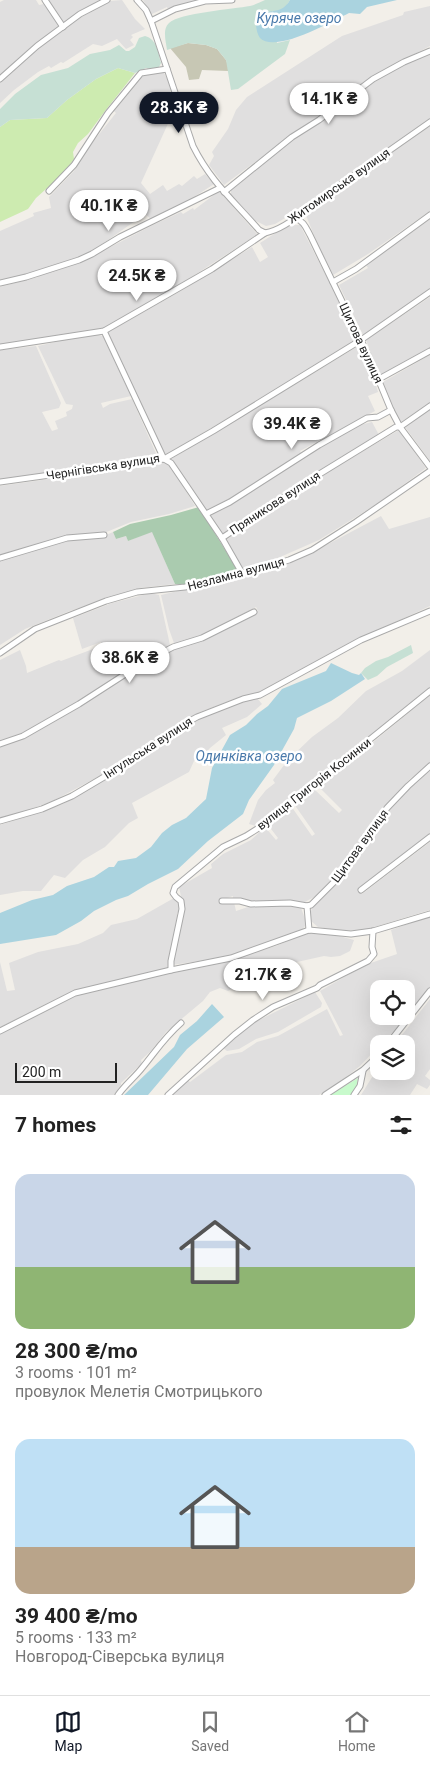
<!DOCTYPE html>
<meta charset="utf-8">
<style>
:root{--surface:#fff;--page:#f2f2f2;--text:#222;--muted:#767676;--line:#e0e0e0;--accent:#111827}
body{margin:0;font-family:Roboto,sans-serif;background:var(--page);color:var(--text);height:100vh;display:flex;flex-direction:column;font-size:19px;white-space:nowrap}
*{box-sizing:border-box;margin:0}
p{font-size:16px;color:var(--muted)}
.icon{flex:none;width:28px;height:28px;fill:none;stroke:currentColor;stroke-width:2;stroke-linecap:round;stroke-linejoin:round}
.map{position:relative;height:1095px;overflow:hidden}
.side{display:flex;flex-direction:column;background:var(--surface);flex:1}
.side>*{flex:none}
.controls{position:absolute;left:370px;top:980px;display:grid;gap:10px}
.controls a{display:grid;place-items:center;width:45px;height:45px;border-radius:10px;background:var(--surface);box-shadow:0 5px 20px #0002;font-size:25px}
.scale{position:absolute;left:15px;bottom:12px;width:102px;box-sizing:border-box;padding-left:5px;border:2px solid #222;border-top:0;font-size:14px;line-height:18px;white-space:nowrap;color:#222;-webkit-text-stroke:4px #fff;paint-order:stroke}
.price{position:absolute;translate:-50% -42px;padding:0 11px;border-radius:18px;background:#fff;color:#222;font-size:16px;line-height:32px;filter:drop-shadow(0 1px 2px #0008)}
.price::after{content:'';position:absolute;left:50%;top:30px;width:15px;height:11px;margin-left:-8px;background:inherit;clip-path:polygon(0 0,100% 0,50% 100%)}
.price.active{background:var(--accent);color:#fff}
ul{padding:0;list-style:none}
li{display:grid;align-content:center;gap:10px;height:265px;padding:0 15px}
li span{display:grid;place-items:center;height:155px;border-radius:15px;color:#555}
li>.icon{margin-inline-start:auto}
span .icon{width:90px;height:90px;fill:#fffc;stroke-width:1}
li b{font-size:21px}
h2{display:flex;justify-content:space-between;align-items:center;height:60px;padding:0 15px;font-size:21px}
.menu{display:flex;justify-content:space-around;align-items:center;height:70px;border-top:1px solid var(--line);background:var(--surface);font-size:14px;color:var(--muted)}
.menu a{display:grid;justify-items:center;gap:2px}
.menu .active{color:var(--accent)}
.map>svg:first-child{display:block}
.residential{fill:#e0dfdf;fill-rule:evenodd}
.construction{fill:#c7c7b4}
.grass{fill:#cdebb0}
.wetland{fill:#c6e0d4}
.cemetery{fill:#aacbaf}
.park{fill:#c8facc}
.water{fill:#aad3df}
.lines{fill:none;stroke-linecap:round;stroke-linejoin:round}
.minor-casing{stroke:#a9a9a9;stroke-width:7}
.minor{stroke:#fff;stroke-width:5}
.labels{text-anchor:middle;stroke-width:5;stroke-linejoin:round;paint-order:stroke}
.street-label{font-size:12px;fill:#222;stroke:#fff}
.water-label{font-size:14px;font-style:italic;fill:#4a7aab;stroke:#fff}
</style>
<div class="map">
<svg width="430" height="1095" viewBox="0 0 430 1095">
<rect width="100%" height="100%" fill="#f2efe9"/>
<g class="residential">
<polygon points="4,0 36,0 39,5 44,4 59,26 0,76 0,2"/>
<polygon points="45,0 103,0 63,24"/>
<polygon points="122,0 135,19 145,29 131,35 133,37 130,40 134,45 126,49 117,39 102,46 93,44 63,63 61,62 51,68 49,66 38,72 14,90 0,103 0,81 28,56 78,19 110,1"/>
<polygon points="143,0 198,0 168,9 167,7 152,14 151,14"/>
<polygon points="430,6 430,46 394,65 290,136 256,163 255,162 224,185 209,165 214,156 212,152 228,129 236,110 247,97 342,36 403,15 404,12"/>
<polygon points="430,53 430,119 416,129 304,207 275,224 266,226 254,220 231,194 231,190 237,184 293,139 319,123 374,81 398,66"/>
<polygon points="164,73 172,87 170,91 176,106 141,183 150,194 163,185 167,191 179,184 182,186 194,176 197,179 205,174 214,184 194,197 159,216 151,219 145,214 91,252 45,270 16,277 0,280 0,231 34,216 33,213 51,208 49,197 74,171 88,148 116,113 113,110 143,74"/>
<polygon points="430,126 430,211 368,254 333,275 318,245 305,213"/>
<polygon points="219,191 257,234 255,236 173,289 114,323 100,329 0,345 0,287 38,277 39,275 91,257 153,225 181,212 183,214 193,208 194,210"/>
<polygon points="430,219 430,291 363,335 339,285 368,268 366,265"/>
<polygon points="288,225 300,225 354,330 357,337 354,343 166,455 158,442 108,332 179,292 252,247 260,262 268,257 260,243"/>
<polygon points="430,297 430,348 380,376 366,340"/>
<polygon points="98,335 103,336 131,396 101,403 103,408 110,404 132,399 158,458 0,480 0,350 36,346 61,403 59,408 42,412 52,431 58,429 55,421 67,416 66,412 72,409 73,405 66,404 38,346 76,337"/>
<polygon points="360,345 373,375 378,392 368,396 375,411 300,451 301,453 243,491 207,511 171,459"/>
<polygon points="430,355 430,403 401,422 391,406 383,382"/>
<polygon points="430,409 430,461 405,427"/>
<polygon points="372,422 379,435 223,536 210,516 339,436 360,425"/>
<polygon points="399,430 426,468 380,502 319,540 271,561 242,569 226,540 304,486"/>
<polygon points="168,462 195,506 169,514 131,522 104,533 67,536 0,556 0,486"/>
<polygon points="381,516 389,529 430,517 430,606 341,648 267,688 250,696 230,701 200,712 158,738 120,765 53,801 23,812 0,818 0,747 27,735 143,664 175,649 194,643 258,611 256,607 201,636 175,646 169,629 161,595 277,567 302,558"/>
<polygon points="152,531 175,584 140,588 70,611 25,629 0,645 0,560 67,540 102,537 113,532 116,539 126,536 128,541"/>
<polygon points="151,593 159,595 170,645 169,648 27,731 0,741 0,660 20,650 26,666 27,673 59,660 61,661 101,646 101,642 82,649 73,618 112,603"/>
<polygon points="430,650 430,688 256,826 249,824 258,800 266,790 275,783 273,780 287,761 312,737 338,718 366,691 402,671"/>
<polygon points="430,695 430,763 410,779 387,804 340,873 318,895 303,903 288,901 255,902 240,898 233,899 233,896 219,901 220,903 234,902 236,911 254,905 300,905 305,919 305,926 301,931 258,948 220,958 172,965 183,906 179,887 212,868 211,864 223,854 251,840 265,827 276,840 278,838 268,825 291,806 312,836 315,834 294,804 314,789 339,813 342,810 319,787"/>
<polygon points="257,698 262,704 247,717 222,728 226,735 210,748 202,757 194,761 189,772 132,803 138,818 129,823 105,847 83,860 65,878 54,875 41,891 23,891 0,895 0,825 63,804 118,772 181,728 200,717 245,700"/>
<polygon points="430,769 430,833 358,890 362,894 430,842 430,910 368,929 343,931 318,927 310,920 310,914 312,908 343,876 369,841 378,825 391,808 407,790"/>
<polygon points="174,898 179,902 180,912 177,913 177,929 170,967 97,987 73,991 34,1010 22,1017 0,1027 0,962 7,991 15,990 9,963 38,952 78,944 103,933 111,925 137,919"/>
<path d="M430,916V988L404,1021L381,1044H379V1046L360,1066L341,1081L319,1095H172L187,1080L190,1082L226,1055L242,1052L257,1042L278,1036L327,1009L340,1036L343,1035L320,991L365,965L397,954L391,930ZM379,989H406V1016H379Z"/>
<polygon points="313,933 332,934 354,940 350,951 340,956 331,957 324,956 297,962 284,966 262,980 257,974 228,991 220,988 210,992 203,1001 166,1032 151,1051 141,1060 142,1064 137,1068 121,1083 121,1085 114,1095 0,1095 0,1033 77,994 101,990 166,973 222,962 276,946 302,935"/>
<polygon points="315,992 322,1003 321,1007 278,1032 256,1039 239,1049 227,1051 223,1048 241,1032 259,1020"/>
<polygon points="430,999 430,1069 425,1076 430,1080 430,1085 427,1089 417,1084 410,1095 361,1095 379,1066 379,1071 406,1071 406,1044 395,1044"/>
</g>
<polygon class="construction" points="188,43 206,45 217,49 226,60 229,68 228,71 202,70 199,79 189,80 186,67 170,48"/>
<polygon class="grass" points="118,68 135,73 105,111 88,134 78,143 73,152 74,159 65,172 36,198 28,209 0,222 0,127 10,120 47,118 67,100 96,79"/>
<g class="wetland">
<path d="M265,0H290C285,9 282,11 272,11L277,43L290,40L285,54L238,89L231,90L226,60L217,49L206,45L188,43L167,50C166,42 162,29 169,23C179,13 234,9 250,6C255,5 260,2 265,0Z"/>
<path d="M145,36C157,39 158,52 161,63L158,69L155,71L146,68L135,73L118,68L96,79L67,100L47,118L10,120L0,127V109L15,94L41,75L68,68L90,54L110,50L119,45L126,51H129L135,47L139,38Z"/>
<polygon points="411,645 413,653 387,667 377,676 368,680 361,673 365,668 376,661 388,657"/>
</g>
<polygon class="cemetery" points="199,507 238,571 184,585 175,584 152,532 128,541 126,536 116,539 113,532 130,524 171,515"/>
<polygon class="park" points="358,1078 356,1089 353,1095 330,1095"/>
<g class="water">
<path d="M290,0H397L367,7L360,14L349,13C333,21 275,54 260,38C257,34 256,27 256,23C266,3 279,19 290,0Z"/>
<polygon points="331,663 352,673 359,675 361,673 365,679 331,701 297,718 294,729 274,765 249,800 243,814 208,841 178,869 148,884 128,896 116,900 94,911 81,921 56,935 0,944 0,913 32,900 53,895 67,886 94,877 109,867 114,867 118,861 136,858 151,847 162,833 172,825 186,818 206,799 212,768 230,735 246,725 257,714 268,706 282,689 326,671"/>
<polygon points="212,1004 224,1017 187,1049 148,1095 124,1095 174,1047 180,1035 197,1021"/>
</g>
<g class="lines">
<g class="minor-casing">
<g id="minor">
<polyline points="45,0 63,27"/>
<path d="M137,0L146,10L151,21L193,146C211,182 233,200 259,230L265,233"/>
<polyline points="151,21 175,9 205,1 232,0"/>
<polyline points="0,79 37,46 80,14 107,0"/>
<polyline points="49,191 74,165 108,113 141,73 167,69"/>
<polyline points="224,192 292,137 319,120 373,79 404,62 430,51"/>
<path d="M295,218C304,221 306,228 310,235L369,357L391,410L400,427L430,467"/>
<polyline points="333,282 356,269 430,215"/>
<polyline points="0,283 26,277 79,260 92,254 120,237 220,188"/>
<polyline points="104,331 164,459 171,463 222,538 242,573"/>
<path d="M0,347L104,331L212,269L265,233C280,230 295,219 306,209L430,122"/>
<polyline points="379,379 430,351"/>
<polyline points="0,482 164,459 213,431 361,340 430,292"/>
<polyline points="206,514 230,502 319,445 367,418 378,417 391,410"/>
<polyline points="222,538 313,478 396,427 400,427 430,406"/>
<polyline points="0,558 67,538 104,535"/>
<polyline points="0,653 35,629 106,601 137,592 185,587 210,582 289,560 312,550 356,522 430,471"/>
<polyline points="0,744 23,736 79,704 141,664 173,647 202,638 254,612"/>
<polyline points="0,821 42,809 72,796 131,761 177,728 197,717 243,699 260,695 361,640 430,611"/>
<polyline points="361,890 430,837"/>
<polyline points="222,901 240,901 251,904 290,903 307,906 311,905 341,875 387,808 408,786 430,766"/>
<polyline points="307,906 309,930"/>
<polyline points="171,970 171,961 182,909 181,901 176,897 173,893 175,887 223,847 246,836 265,824 430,691"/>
<polyline points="0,1031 75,993 171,970 231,958 309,930 351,934 373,931 430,914"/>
<polyline points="388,1044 430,991"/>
<path d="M118,1095C125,1085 134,1078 142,1068C156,1051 164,1038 181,1023"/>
<polyline points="168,1095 234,1035 253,1020 273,1007 317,988 320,985 368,961 374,954 372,947 373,931"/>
<polyline points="325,1095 363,1070 379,1055"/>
<polyline points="354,1095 360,1086 363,1071"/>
</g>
</g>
<use href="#minor" class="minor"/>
</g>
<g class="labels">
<g class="street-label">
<text transform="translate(339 186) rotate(-35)" y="4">Житомирська вулиця</text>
<text transform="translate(361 343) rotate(65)" y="4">Щитова вулиця</text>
<text transform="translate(103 467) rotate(-9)" y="4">Чернігівська вулиця</text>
<text transform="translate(275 503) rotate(-33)" y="4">Пряникова вулиця</text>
<text transform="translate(236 574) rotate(-15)" y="4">Незламна вулиця</text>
<text transform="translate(148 748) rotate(-33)" y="4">Інгульська вулиця</text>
<text transform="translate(314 784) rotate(-38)" y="4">вулиця Григорія Косинки</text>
<text transform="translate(360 846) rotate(-54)" y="4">Щитова вулиця</text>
</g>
<g class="water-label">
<text x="299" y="23">Куряче озеро</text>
<text x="249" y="761">Одинківка озеро</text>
</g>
</g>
</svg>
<div class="controls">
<a><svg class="icon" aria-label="locate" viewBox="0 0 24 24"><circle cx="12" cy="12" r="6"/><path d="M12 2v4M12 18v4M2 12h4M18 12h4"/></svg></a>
<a><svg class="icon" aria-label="layers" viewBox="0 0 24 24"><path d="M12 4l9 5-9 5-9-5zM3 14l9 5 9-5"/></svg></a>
</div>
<div class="scale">200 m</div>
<b class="price" style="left:329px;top:125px">14.1K ₴</b>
<b class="price active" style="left:179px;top:134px">28.3K ₴</b>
<b class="price" style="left:109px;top:232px">40.1K ₴</b>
<b class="price" style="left:137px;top:302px">24.5K ₴</b>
<b class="price" style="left:292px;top:450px">39.4K ₴</b>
<b class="price" style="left:130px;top:684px">38.6K ₴</b>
<b class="price" style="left:263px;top:1001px">21.7K ₴</b>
</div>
<section class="side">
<h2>7 homes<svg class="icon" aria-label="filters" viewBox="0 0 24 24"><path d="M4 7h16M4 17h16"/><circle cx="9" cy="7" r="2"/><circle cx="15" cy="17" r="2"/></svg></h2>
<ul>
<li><span style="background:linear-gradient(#c9d6e8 60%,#8fb573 0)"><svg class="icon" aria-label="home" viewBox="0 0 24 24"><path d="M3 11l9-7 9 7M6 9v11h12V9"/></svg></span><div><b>28 300 ₴/mo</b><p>3 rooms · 101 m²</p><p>провулок Мелетія Смотрицького</p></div></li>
<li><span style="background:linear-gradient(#bfe0f5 70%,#b9a48a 0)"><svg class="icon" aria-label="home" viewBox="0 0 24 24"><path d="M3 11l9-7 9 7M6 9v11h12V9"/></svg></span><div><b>39 400 ₴/mo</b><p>5 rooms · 133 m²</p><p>Новгород-Сіверська вулиця</p></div></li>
</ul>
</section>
<nav class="menu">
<a class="active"><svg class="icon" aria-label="map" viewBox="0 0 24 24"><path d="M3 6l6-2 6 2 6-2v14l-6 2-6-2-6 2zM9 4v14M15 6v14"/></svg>Map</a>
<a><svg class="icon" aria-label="saved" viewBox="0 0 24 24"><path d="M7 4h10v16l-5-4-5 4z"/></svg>Saved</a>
<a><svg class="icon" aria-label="home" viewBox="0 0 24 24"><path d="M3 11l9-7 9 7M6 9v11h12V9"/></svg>Home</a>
</nav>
